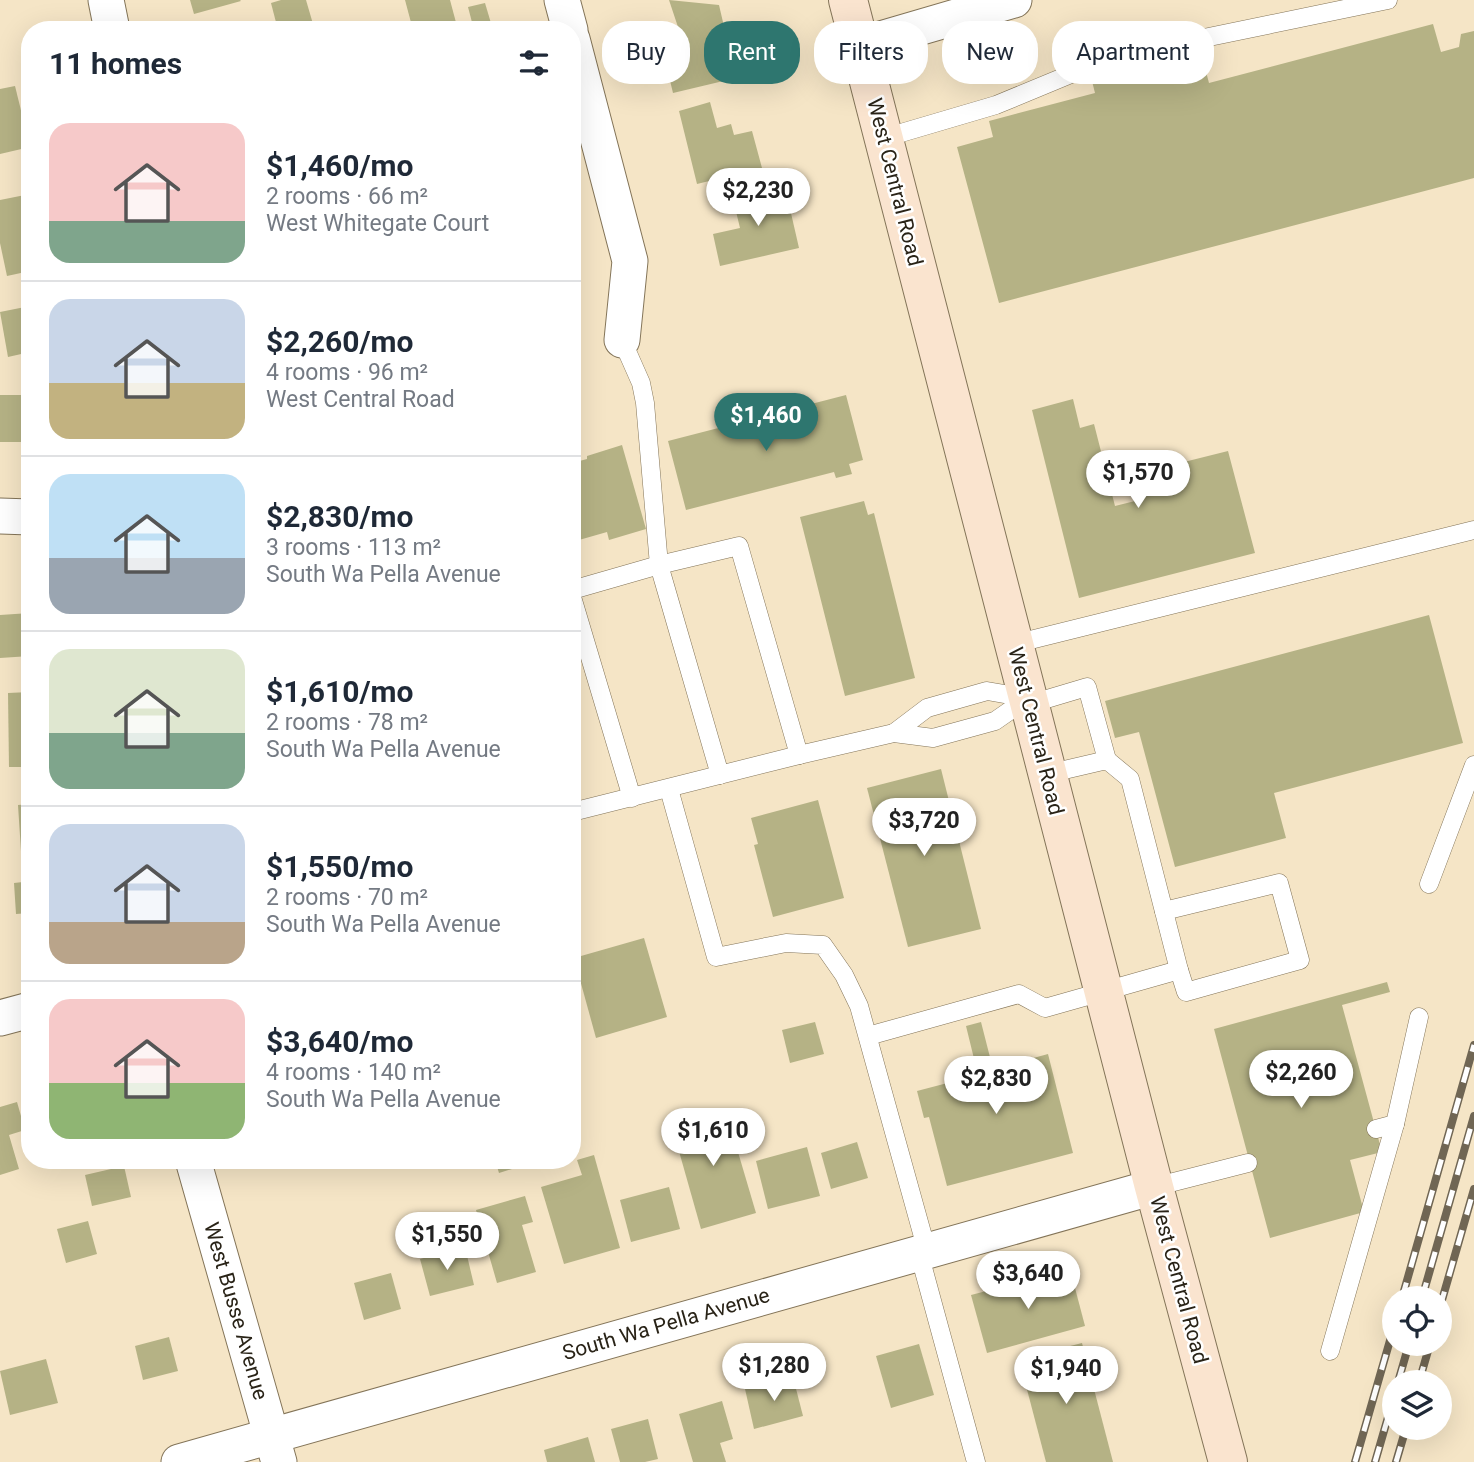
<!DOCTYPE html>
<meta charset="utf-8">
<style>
:root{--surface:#fff;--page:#f6f6f7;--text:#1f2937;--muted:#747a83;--line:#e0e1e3;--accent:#2e766f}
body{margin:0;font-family:Roboto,sans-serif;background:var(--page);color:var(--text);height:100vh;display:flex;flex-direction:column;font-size:26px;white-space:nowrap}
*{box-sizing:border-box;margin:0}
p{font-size:23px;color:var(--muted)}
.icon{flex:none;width:38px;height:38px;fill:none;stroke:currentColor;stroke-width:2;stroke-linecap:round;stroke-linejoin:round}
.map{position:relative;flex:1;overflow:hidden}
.panel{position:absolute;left:21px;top:21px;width:560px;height:1148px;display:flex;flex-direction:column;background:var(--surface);border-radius:28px;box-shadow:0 7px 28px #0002}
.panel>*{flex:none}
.guide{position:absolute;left:602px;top:21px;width:665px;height:63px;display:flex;gap:14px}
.fabs{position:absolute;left:1382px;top:1286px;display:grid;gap:14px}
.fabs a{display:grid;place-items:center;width:70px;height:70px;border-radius:50%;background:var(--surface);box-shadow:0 7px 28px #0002;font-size:35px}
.price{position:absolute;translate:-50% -60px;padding:0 16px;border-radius:24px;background:#fff;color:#222;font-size:23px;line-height:46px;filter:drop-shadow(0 2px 4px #0008)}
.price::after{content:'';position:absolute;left:50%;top:42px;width:21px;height:16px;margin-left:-10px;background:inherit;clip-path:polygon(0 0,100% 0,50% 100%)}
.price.current{background:var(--accent);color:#fff}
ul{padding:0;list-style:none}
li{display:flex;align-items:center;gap:21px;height:175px;padding:0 28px}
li+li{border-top:2px solid var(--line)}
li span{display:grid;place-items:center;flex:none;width:196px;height:140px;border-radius:21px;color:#555}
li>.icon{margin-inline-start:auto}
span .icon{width:84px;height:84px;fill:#fffc;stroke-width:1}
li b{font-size:30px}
h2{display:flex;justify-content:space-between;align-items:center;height:84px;padding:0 28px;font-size:30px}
.chip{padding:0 24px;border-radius:28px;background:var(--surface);box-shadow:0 7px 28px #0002;font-size:24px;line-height:63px}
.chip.current{background:var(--accent);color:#fff}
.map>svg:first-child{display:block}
.building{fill:#b5b285}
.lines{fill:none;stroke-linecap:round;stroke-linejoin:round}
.service-casing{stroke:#837458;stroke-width:19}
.minor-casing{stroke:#837458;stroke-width:37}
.secondary-casing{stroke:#837458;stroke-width:40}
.service{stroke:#fff;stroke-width:18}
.minor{stroke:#fff;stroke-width:35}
.secondary{stroke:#fae4cf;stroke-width:38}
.rail-casing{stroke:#706654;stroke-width:8}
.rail{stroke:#fff;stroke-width:5;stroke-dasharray:16;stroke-linecap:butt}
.labels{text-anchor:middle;stroke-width:5;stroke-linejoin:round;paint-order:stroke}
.street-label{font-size:21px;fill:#292317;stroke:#fff}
</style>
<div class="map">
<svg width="1474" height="1462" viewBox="0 0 1474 1462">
<rect width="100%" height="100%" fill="#f5e5c6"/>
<g class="building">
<polygon points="190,0 240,0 241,1 194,14"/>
<polygon points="281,0 306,0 313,24 290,30 278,30 271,3"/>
<polygon points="405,0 450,0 458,30 413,30"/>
<polygon points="669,0 719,5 736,78 673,93 664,56 686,51"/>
<polygon points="485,3 493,30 474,30 468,7"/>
<polygon points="1433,24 1441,52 1459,47 1461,34 1474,31 1474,178 999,303 957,147 993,137 989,121 1095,93 1092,81 1201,53 1209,83"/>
<polygon points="15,86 30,147 0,154 0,89"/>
<polygon points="710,102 717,128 731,124 734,135 752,131 762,168 697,184 679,111"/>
<polygon points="785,187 799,248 720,266 713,234 740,228 733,199"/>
<polygon points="30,194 30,271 7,276 0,243 0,200"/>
<polygon points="30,306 30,352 8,357 0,312"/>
<rect x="0" y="395" width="30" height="47"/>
<polygon points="846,395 863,460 849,464 852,474 836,478 834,472 686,510 668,441"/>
<polygon points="1073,399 1080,428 1094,424 1115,506 1135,501 1128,476 1228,451 1255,553 1079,598 1032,410"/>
<polygon points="622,445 646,529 609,540 607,532 572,542 572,463 587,459 587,456"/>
<polygon points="864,501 868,515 874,513 915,678 845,696 800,517"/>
<polygon points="30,613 30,656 0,658 0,615"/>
<polygon points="1429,615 1463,743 1274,793 1286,838 1175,867 1139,732 1115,738 1105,701"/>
<polygon points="30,692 30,767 9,767 8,693"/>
<polygon points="941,769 981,929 908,947 867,788"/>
<polygon points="818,800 844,898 773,917 754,845 758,844 751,818"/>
<polygon points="30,804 30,913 16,914 14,883 23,882 18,805"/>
<polygon points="644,938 667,1017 596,1038 574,958"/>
<polygon points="1387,982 1390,992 1342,1005 1382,1152 1350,1160 1364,1212 1270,1238 1214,1029"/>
<polygon points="815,1022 824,1054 790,1063 782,1030"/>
<polygon points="981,1022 993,1069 1048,1054 1073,1153 947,1186 929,1117 924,1118 917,1091 978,1075 966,1026"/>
<polygon points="17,1102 25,1130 9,1135 19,1169 0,1175 0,1107"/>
<polygon points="725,1108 756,1213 701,1229 671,1123"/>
<polygon points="857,1142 868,1178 831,1189 821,1153"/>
<polygon points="807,1147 820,1196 768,1209 756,1161"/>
<polygon points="594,1155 620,1248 564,1264 541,1187 582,1175 577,1160"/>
<polygon points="495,1160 526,1160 528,1164 499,1173"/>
<polygon points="124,1166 131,1197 92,1206 85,1175"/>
<polygon points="669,1187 680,1229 631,1242 620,1200"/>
<polygon points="525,1196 533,1222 522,1225 536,1272 497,1283 476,1210"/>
<polygon points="88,1221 97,1254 66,1263 57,1229"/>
<polygon points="465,1247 474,1285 430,1296 420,1259"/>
<polygon points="1070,1269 1085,1326 987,1353 971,1295"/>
<polygon points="391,1273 401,1309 364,1320 354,1283"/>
<polygon points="169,1337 178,1371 143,1380 135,1346"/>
<polygon points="1082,1343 1113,1462 1046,1462 1019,1359"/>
<polygon points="919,1344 934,1395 891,1408 876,1356"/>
<polygon points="46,1359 58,1403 10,1415 0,1371"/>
<polygon points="793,1377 803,1416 754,1429 745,1389"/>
<polygon points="722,1401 733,1439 720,1443 726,1462 693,1462 679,1414"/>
<polygon points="648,1419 658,1459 645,1462 620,1462 611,1429"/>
<polygon points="588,1437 595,1462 547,1462 544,1450"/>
</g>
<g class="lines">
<g class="service-casing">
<g id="service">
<polyline points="884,138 996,105 1112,57 1388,0"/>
<polyline points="622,340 641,383 645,403 659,565 720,775"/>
<polyline points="572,590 659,565 739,546 799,755"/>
<polyline points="572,597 632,798"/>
<polyline points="1014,644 1474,530"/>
<polyline points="1030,704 1087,687 1107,760"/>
<polyline points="894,733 927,708 987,691 1028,698"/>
<polyline points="1047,774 1107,760 1130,779 1179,970"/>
<polyline points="669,789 716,957 786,943 823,945 844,975 859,1006 927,1251"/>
<polyline points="572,812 799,755 894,733 933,738 995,721 1028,698"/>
<polyline points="1429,884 1474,765"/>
<polyline points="868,1036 1019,994 1045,1008 1179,970 1186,992 1300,960 1279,883 1164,911"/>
<polyline points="1376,1129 1395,1124 1419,1017"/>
<polyline points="1154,1187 1248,1163"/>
<polyline points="919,1253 976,1462"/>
<polyline points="1330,1351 1395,1124"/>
</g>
</g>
<g class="minor-casing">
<g id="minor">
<polyline points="106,0 112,30"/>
<polyline points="562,0 570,30"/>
<polyline points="572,39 630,261 622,340"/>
<polyline points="860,45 1014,0"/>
<polyline points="0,516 30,517"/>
<polyline points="0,1018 30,1010"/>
<polyline points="193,1160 279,1462"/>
<polyline points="179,1462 1154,1187"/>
</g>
</g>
<g class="secondary-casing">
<polyline id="secondary" points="848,0 1154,1187 1228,1462"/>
</g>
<use href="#service" class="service"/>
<use href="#minor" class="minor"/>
<use href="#secondary" class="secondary"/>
<g class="rail-casing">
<g id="rail">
<polyline points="1402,1298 1474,1045"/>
<polyline points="1422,1298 1474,1116"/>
<polyline points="1440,1307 1474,1189"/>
<polyline points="1398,1382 1409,1344"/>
<polyline points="1419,1382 1430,1344"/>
<polyline points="1355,1462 1395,1323"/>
<polyline points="1375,1462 1395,1393"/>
<polyline points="1396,1462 1406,1428"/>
</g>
</g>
<use href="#rail" class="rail"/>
</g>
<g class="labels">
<g class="street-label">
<text transform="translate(895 182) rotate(76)" y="7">West Central Road</text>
<text transform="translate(1036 731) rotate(76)" y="7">West Central Road</text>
<text transform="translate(1179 1280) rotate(75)" y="7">West Central Road</text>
<text transform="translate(236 1311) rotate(74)" y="7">West Busse Avenue</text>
<text transform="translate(666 1324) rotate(-16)" y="7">South Wa Pella Avenue</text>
</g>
</g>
</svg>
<div class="fabs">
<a><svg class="icon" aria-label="locate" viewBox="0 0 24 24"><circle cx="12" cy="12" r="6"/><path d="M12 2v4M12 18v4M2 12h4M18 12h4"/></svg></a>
<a><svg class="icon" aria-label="layers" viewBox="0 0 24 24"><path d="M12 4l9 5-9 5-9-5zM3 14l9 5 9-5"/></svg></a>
</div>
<b class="price" style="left:758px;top:228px">$2,230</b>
<b class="price current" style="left:766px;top:453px">$1,460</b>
<b class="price" style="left:1138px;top:510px">$1,570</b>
<b class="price" style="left:924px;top:858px">$3,720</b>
<b class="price" style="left:1301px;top:1110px">$2,260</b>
<b class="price" style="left:996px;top:1116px">$2,830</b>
<b class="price" style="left:713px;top:1168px">$1,610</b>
<b class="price" style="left:447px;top:1272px">$1,550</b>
<b class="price" style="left:1028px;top:1311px">$3,640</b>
<b class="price" style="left:774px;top:1403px">$1,280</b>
<b class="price" style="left:1066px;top:1406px">$1,940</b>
<div class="guide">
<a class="chip">Buy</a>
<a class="chip current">Rent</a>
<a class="chip">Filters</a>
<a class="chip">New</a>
<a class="chip">Apartment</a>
</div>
<section class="panel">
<h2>11 homes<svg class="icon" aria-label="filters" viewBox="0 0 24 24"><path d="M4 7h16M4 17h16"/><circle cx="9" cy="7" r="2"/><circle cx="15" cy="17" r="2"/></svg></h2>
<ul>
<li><span style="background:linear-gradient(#f6c9c9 70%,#7fa58c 0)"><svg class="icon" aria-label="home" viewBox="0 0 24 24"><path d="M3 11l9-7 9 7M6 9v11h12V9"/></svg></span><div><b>$1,460/mo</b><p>2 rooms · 66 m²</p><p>West Whitegate Court</p></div></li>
<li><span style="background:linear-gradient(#c9d6e8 60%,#c2b280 0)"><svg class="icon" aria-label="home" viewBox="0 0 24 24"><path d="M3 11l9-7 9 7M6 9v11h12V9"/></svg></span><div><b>$2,260/mo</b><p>4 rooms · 96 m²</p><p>West Central Road</p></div></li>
<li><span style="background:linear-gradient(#bfe0f5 60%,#9aa5b1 0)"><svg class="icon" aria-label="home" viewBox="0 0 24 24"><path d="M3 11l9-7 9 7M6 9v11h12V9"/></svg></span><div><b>$2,830/mo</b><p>3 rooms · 113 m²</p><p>South Wa Pella Avenue</p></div></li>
<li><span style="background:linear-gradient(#dfe7d0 60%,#7fa58c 0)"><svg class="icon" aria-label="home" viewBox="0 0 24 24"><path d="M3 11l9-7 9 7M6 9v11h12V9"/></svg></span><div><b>$1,610/mo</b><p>2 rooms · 78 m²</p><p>South Wa Pella Avenue</p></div></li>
<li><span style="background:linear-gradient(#c9d6e8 70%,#b9a48a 0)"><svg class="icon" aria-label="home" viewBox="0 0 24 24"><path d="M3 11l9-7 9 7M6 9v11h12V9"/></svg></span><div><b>$1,550/mo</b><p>2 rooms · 70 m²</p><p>South Wa Pella Avenue</p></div></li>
<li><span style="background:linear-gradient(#f6c9c9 60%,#8fb573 0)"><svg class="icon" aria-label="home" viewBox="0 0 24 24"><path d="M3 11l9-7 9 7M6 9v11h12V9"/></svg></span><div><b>$3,640/mo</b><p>4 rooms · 140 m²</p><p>South Wa Pella Avenue</p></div></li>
</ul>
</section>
</div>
